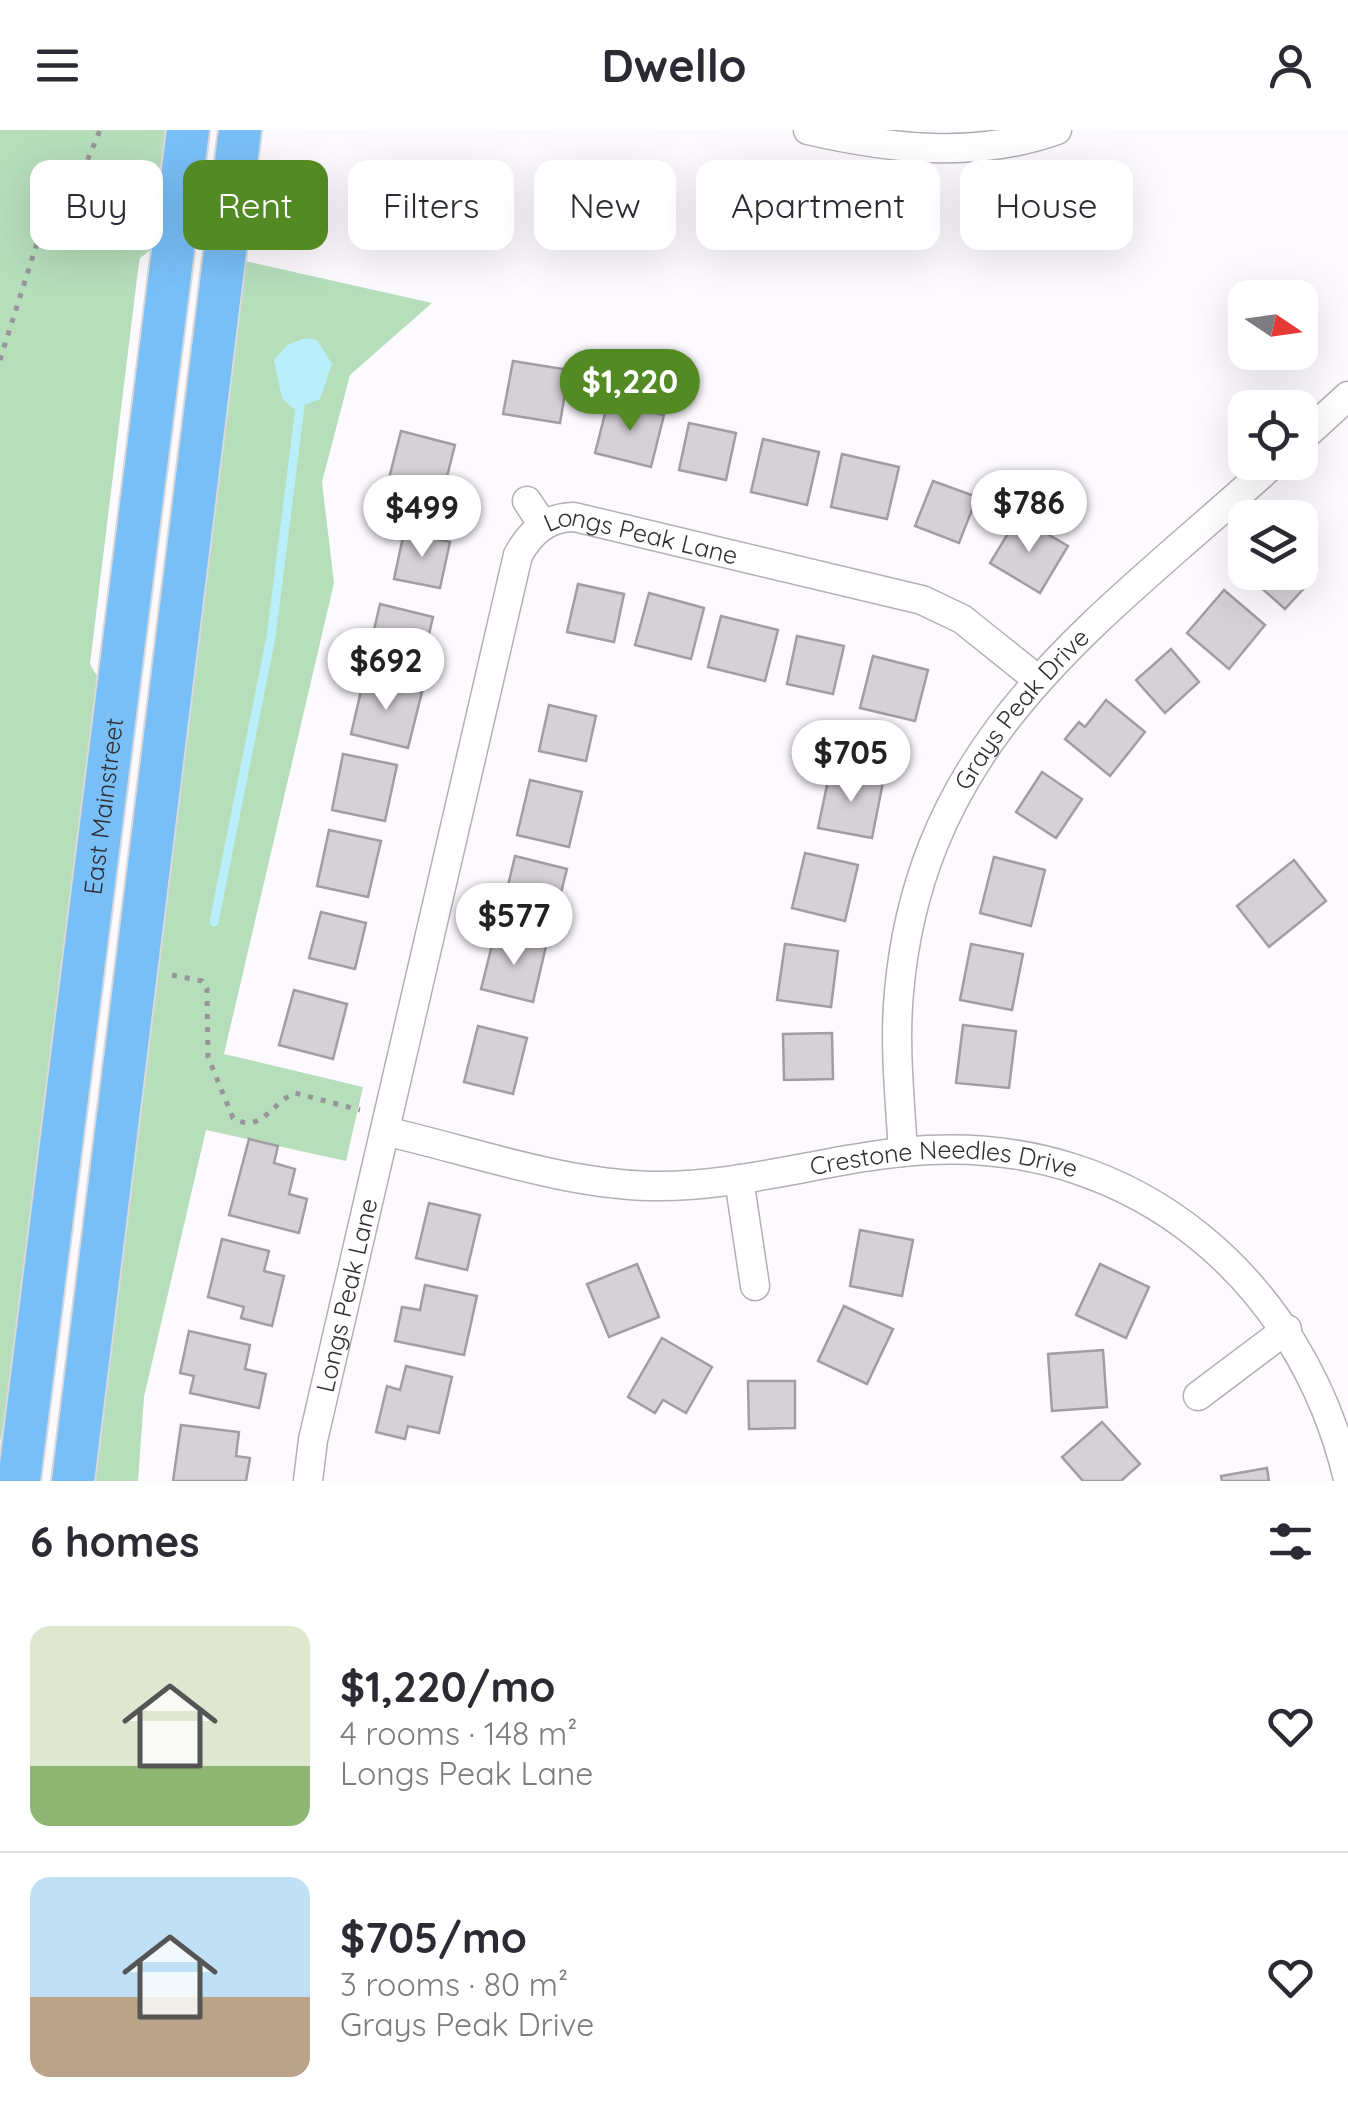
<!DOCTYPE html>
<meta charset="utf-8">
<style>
:root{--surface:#fff;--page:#f2f2f3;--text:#2b2b33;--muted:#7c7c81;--line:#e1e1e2;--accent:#538a23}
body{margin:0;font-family:Quicksand,sans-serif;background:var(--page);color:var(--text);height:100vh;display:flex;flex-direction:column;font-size:38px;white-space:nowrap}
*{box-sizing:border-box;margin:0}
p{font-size:32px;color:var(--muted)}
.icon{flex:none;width:55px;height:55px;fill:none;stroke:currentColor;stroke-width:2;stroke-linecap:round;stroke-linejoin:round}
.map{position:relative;height:1351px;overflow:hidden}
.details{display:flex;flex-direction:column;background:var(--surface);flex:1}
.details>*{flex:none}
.banner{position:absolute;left:30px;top:30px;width:1290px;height:90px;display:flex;gap:20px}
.needle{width:65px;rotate:103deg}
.tools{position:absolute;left:1228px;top:150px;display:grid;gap:20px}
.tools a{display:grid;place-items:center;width:90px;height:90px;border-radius:20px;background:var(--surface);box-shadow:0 10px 40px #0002;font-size:50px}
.price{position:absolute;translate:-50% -85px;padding:0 22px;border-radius:35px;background:#fff;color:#222;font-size:32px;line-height:65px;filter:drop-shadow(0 2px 5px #0008)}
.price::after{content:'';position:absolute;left:50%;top:60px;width:30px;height:22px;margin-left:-15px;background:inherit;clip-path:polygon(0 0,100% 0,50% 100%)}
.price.current{background:var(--accent);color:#fff}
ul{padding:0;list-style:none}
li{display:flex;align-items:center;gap:30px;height:250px;padding:0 30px}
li+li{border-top:2px solid var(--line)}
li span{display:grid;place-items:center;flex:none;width:280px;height:200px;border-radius:20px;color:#555}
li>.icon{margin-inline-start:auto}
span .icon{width:120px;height:120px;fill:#fffc;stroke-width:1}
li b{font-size:42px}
h2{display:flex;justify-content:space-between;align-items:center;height:120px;padding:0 30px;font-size:42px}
.chip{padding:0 35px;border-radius:20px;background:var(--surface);box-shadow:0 10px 40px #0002;font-size:35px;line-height:90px}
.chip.current{background:var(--accent);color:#fff}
header{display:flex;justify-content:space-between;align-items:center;height:130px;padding:0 30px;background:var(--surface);font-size:45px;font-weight:700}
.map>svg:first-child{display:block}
.green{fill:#b6debb}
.water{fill:#b9effa}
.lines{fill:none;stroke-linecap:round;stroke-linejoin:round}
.stream{stroke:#b9effa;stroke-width:9}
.building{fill:#d6d0d7;stroke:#a29ca3;stroke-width:2.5}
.street-casing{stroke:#b4afb6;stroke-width:31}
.primary-casing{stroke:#dad9da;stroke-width:46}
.path{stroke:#979599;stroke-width:5;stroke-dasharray:5 8;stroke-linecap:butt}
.street{stroke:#fff;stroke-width:28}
.primary{stroke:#79bff7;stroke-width:42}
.labels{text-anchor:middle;stroke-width:10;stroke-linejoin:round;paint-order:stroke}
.street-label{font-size:25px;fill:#302e31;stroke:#fff}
</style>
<header><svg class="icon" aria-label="menu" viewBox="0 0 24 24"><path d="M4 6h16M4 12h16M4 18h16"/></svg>Dwello<svg class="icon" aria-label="person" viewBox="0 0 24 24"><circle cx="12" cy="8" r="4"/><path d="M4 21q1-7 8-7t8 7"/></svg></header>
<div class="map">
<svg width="1348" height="1351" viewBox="0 0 1348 1351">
<rect width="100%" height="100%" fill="#fdfaff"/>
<g class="green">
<polygon points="0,0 171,0 155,117 140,128 138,140 90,534 101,553 9,1273 0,1312"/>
<polygon points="241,130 432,173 350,245 322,352 334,453 224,924 363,957 346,1031 206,1000 144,1267 138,1351 90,1351"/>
</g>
<polygon class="water" points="306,208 317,210 332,234 320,269 294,279 282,268 274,230 287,215"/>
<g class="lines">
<polyline class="stream" points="214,792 271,507 301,268"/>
</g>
<g class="building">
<polygon points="513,231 569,240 560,293 503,284"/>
<polygon points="608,272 664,285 651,337 595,323"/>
<polygon points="689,293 736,303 726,350 679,340"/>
<polygon points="401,301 455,315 441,370 387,356"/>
<polygon points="763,309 819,322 807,375 751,362"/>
<polygon points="842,324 899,337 887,389 831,377"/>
<polygon points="933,351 977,367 959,413 915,396"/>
<polygon points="1018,387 1068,416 1040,463 990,433"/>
<polygon points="404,402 450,412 440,458 394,449"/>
<polygon points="1300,431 1316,445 1285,479 1249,447 1253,442 1300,442"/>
<polygon points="578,454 624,464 614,512 567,502"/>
<polygon points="1224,460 1265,495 1229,539 1187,503"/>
<polygon points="649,463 704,478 691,529 635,515"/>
<polygon points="380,474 433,487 420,543 367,530"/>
<polygon points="721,486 778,500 765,551 708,537"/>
<polygon points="797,506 844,516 833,564 787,554"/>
<polygon points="1171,519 1199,552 1165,583 1136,550"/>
<polygon points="873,526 928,540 915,591 860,578"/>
<polygon points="364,548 422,562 408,618 351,604"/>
<polygon points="1106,570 1145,602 1110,646 1065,609 1079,592 1085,597"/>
<polygon points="549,575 596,586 586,631 539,621"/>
<polygon points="343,624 397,635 385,691 332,680"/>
<polygon points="830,641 883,652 872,708 818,698"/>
<polygon points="1042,642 1082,669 1056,708 1016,682"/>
<polygon points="530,650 582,662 569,717 517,705"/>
<polygon points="329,700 381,711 368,767 317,756"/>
<polygon points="805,723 858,735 845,791 792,778"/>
<polygon points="515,726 567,739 553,794 502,781"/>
<polygon points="994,727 1045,740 1031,796 980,783"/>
<polygon points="1294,730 1326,771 1269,817 1237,776"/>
<polygon points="321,782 366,793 355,839 309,828"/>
<polygon points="495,803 546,816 533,872 481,859"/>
<polygon points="785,814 838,821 831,877 777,870"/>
<polygon points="971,814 1023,824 1012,880 960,870"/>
<polygon points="294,860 347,874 333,929 279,915"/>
<polygon points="963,895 1016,901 1009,958 956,953"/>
<polygon points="478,896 527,908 513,964 464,952"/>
<polygon points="832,903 833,949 784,950 783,904"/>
<polygon points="249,1009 278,1016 274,1033 295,1039 289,1064 307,1069 299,1103 229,1085"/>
<polygon points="429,1073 480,1085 467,1140 416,1128"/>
<polygon points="860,1100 913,1110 902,1166 850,1156"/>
<polygon points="222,1109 269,1121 264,1141 284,1146 272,1196 241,1188 244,1177 208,1167"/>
<polygon points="637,1134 659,1187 609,1207 587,1154"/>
<polygon points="1100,1134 1149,1157 1126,1208 1076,1185"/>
<polygon points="425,1155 477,1166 464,1225 395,1211 402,1177 420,1180"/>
<polygon points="844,1176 893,1199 867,1254 818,1231"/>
<polygon points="189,1201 250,1215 245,1239 266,1244 259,1278 190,1263 194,1246 180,1243"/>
<polygon points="662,1208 712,1237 686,1283 663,1270 655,1283 628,1267"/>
<polygon points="1103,1220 1107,1277 1052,1281 1048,1224"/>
<polygon points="406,1236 452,1247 439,1303 408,1296 405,1309 376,1302 387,1256 400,1260"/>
<polygon points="748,1251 795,1251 795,1298 749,1299"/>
<polygon points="1102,1292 1140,1334 1121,1351 1083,1351 1062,1327"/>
<polygon points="181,1295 239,1302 236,1326 250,1328 246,1351 173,1351"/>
<polygon points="1267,1338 1269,1351 1222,1351 1221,1346"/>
</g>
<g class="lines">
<g class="street-casing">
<g id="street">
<path d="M808,0C890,19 976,29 1057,0"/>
<polyline points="1300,310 1348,266"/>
<polyline points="527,371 543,395"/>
<path id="s1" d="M385,1001C471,1021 563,1054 651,1056C745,1058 835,1025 928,1020C1137,1009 1301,1151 1348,1349"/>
<path id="s2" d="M903,1022C900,969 894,915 899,862C922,604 1100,492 1275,332"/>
<polyline points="739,1049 755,1156"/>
<polyline points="1198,1266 1287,1199"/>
<path id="s3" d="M308,1351L313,1310L518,425C530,403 547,387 574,387L922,470L962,489L1037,549"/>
</g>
</g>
<g class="primary-casing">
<g id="primary">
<path id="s4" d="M19,1351L188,0"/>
<polyline points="73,1351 240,0"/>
</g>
</g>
<g class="path">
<polyline points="0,230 43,94 85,36 100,0"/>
<path d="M172,845L202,851L207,859L208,927L233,988C261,1005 272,972 295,963L360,980"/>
</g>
<use href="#street" class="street"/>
<use href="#primary" class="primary"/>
</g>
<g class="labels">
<g class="street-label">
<text dy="9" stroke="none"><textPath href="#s3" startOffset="1090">Longs Peak Lane</textPath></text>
<text dy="9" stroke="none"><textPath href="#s2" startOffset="475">Grays Peak Drive</textPath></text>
<text dy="9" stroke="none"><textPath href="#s4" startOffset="680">East Mainstreet</textPath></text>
<text dy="9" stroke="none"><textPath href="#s1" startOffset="568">Crestone Needles Drive</textPath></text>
<text dy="9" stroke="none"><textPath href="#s3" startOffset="190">Longs Peak Lane</textPath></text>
</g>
</g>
</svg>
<div class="tools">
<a><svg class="needle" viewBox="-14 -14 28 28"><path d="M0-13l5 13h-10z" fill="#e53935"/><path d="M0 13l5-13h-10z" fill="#7c7c81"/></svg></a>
<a><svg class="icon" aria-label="locate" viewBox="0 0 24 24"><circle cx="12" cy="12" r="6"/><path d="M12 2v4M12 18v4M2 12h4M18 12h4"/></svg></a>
<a><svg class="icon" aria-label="layers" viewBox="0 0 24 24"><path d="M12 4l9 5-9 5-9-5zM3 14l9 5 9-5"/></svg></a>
</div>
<b class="price current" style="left:630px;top:304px">$1,220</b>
<b class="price" style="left:1029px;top:425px">$786</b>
<b class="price" style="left:422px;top:430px">$499</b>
<b class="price" style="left:386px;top:583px">$692</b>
<b class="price" style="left:851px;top:675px">$705</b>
<b class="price" style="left:514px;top:838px">$577</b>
<div class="banner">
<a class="chip">Buy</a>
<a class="chip current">Rent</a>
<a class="chip">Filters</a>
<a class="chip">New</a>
<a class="chip">Apartment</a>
<a class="chip">House</a>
</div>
</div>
<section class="details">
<h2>6 homes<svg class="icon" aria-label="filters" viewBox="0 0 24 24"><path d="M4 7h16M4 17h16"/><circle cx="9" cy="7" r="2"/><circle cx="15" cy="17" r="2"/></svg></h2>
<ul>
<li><span style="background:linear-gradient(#dfe7d0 70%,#8fb573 0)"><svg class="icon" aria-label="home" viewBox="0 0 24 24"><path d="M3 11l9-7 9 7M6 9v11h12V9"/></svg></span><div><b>$1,220/mo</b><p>4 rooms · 148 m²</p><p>Longs Peak Lane</p></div><svg class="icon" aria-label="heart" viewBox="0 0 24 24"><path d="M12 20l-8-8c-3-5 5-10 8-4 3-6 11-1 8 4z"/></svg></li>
<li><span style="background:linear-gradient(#bfe0f5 60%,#b9a48a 0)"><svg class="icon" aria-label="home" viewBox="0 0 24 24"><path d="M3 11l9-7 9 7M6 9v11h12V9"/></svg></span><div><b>$705/mo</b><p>3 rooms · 80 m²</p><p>Grays Peak Drive</p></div><svg class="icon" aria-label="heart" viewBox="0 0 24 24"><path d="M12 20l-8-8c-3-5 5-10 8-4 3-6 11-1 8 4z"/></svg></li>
</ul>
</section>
